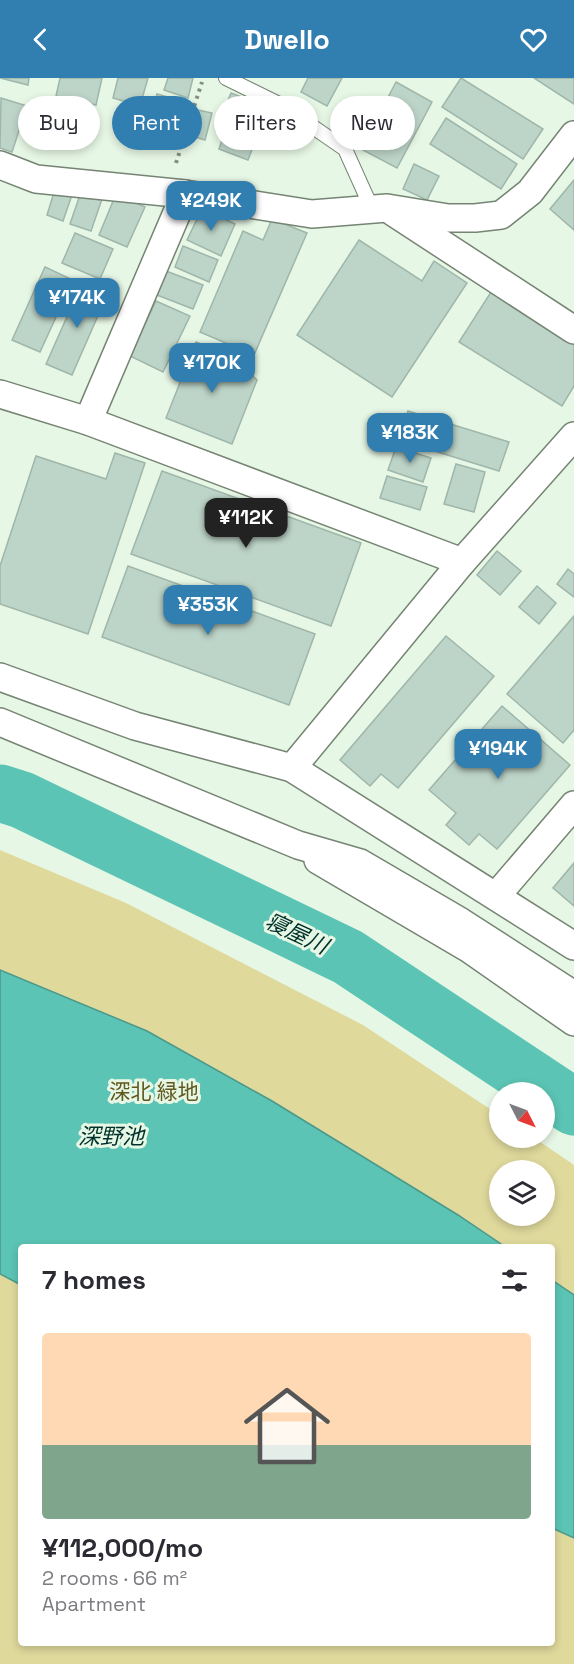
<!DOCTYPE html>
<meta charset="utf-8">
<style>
:root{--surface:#fff;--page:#f7f7f7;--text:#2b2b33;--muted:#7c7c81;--line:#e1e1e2;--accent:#317eb0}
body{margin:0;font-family:"Space Grotesk","Noto Sans JP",sans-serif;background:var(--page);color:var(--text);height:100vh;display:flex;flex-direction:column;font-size:22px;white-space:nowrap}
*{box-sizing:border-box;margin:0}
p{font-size:20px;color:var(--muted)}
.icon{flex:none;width:33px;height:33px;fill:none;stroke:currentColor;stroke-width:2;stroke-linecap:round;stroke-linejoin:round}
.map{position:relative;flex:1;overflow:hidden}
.drawer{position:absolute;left:18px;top:1166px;width:537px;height:402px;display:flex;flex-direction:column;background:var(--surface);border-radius:6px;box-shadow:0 3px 9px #0003}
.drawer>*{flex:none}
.guide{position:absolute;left:18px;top:18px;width:538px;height:54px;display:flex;gap:12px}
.needle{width:39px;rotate:132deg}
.fabs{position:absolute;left:489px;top:1004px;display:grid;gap:12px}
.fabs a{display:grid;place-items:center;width:66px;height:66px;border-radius:50%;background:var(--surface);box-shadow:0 3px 9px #0003;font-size:30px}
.price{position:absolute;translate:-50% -51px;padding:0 14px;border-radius:12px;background:var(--accent);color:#fff;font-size:20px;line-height:39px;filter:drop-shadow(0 2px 3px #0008)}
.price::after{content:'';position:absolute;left:50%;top:36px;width:18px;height:14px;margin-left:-9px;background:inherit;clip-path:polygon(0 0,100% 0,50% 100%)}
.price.active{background:#222;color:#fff}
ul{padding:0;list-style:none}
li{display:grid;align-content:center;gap:12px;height:318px;padding:0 24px}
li+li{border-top:2px solid var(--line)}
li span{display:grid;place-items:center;height:186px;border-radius:6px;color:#555}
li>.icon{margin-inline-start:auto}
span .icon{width:108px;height:108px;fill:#fffc;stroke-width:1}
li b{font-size:26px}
h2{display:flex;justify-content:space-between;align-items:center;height:72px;padding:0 24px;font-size:26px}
.tag{padding:0 21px;border-radius:27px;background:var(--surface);box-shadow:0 3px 9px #0003;font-size:21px;line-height:54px}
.tag.active{background:var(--accent);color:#fff}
header{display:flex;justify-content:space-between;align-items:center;height:78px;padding:0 24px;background:var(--accent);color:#fff;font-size:27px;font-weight:700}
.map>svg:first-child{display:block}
.green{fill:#dfd99c;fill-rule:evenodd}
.water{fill:#5bc4b4;stroke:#4c988a;stroke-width:1.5}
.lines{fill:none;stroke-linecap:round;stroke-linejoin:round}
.river{stroke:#5bc4b4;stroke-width:57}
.building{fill:#bdd4c8;stroke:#9fb6aa;stroke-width:1.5}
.lane-casing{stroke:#758473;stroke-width:16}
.street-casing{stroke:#758473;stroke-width:30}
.path{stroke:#848f83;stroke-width:4;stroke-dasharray:3 4.5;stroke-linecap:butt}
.lane{stroke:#fff;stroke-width:14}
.street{stroke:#fff;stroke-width:27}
.labels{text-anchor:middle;stroke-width:6;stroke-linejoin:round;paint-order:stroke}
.park-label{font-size:21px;fill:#5f591f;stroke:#e7f7e5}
.water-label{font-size:22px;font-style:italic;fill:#00312b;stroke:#e7f7e5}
</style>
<header><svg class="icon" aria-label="back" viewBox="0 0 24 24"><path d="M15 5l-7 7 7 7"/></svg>Dwello<svg class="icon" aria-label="heart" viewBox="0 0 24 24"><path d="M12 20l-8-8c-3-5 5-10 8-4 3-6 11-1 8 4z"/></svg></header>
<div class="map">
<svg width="574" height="1586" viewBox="0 0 574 1586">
<rect width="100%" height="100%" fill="#e7f7e5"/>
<path class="green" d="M0,772L126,825L363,947L499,1037L500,1059H533L574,1087V1586H0ZM500,1092H544V1137H500ZM21,1168H552V1564H21Z"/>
<g class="water">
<polygon points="0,892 147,953 272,1023 458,1137 504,1168 21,1168 21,1207 0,1196"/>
<polygon points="552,1202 574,1217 574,1460 552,1450"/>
</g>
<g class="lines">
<polyline class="river" points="0,715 22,722 348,879 574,1029"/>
</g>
<g class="building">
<polygon points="0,0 29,0 28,7"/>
<polygon points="60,0 102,0 96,27 56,18"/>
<polygon points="118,0 148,0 140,28 113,20"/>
<polygon points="168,0 193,0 188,20 164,12"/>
<polygon points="308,0 342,0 327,28 301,14"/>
<polygon points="461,0 543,51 523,81 442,29"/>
<polygon points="534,0 574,0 574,26"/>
<polygon points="396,4 432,24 397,90 361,71"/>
<polygon points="231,15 268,29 248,82 219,71 224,56 216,53"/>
<polygon points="157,16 182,23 179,36 153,29"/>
<polygon points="1,20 27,28 12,74 0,70"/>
<polygon points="33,27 42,29 36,54 27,52"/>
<polygon points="198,32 212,35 205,62 192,58"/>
<polygon points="446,40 517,86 501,111 430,66"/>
<polygon points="414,86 439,98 427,122 403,111"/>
<polygon points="574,102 574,152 550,131"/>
<polygon points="55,111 72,117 63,143 47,137"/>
<polygon points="81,114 102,121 91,153 70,146"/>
<polygon points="116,116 145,129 127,169 99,157"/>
<polygon points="202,131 235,146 221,178 187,162"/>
<polygon points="272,141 307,155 254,277 200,254 243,153 263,162"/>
<polygon points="75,155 113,171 100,201 62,185"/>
<polygon points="359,162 422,203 434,183 467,205 392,319 297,257"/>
<polygon points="183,168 218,182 209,204 175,189"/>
<polygon points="45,189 73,202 40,274 12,262"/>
<polygon points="166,193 203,207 193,231 157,217"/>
<polygon points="82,205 107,217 72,297 46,286"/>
<polygon points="491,214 574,266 574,308 562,328 459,264"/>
<polygon points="156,223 190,238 163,294 130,278"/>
<polygon points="196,264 232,279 257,302 232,366 166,340"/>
<polygon points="408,333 509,364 499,393 399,362"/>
<polygon points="396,369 431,380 423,404 388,392"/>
<polygon points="115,375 145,385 88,556 0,526 0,488 36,378 106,401"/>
<polygon points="456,386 485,394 474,434 444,426"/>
<polygon points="162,393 361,465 331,548 131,476"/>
<polygon points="387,398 427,409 420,432 380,420"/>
<polygon points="497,473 521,493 500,517 477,497"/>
<polygon points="128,488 315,556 289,627 102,559"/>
<polygon points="568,491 574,496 574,519 557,506"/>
<polygon points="537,508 556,525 539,546 519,529"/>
<polygon points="574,538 574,652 563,665 507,616"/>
<polygon points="446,558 494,598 398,710 381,696 370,708 340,682"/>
<polygon points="502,628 570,687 497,771 479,756 469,767 446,747 456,735 429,712"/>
<polygon points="574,785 574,828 553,810"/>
</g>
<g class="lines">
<g class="lane-casing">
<polyline id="lane" points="226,0 281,27 345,71 372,131"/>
</g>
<g class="street-casing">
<g id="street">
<polyline points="0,87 36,101 185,116 312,136 387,130 448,140 475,140 501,137 530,114 574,57"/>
<polyline points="393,134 574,252"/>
<polyline points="0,316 88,343 462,484"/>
<polyline points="88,343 185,116"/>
<polyline points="0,599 135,648 292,690 574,868"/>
<polyline points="0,644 298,767 360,785 461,844 574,917"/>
<polyline points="292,690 462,484 574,358"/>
<polyline points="318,782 468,870 574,944"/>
<polyline points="497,817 574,727"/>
</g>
</g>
<polyline class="path" points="176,85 202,4"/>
<use href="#lane" class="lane"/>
<use href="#street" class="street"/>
</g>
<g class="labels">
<g class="park-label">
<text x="154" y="1021">深北 緑地</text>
</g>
<g class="water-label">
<text transform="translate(297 855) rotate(25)" y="8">寝屋川</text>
<text x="111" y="1066">深野池</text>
</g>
</g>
</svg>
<div class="fabs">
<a><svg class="needle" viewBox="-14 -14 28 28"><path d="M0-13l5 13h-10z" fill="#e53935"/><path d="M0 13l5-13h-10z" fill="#7c7c81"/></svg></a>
<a><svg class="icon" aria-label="layers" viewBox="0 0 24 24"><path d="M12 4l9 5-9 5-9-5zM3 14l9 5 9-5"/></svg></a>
</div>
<b class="price" style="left:211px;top:154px">¥249K</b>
<b class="price" style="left:77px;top:251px">¥174K</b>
<b class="price" style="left:212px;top:316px">¥170K</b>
<b class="price" style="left:410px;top:386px">¥183K</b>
<b class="price active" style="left:246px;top:471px">¥112K</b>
<b class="price" style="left:208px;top:558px">¥353K</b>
<b class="price" style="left:498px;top:702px">¥194K</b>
<div class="guide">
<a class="tag">Buy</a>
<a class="tag active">Rent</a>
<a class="tag">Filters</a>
<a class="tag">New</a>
</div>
<section class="drawer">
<h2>7 homes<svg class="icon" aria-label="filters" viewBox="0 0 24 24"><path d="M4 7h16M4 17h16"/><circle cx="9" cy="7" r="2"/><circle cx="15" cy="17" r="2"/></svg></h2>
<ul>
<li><span style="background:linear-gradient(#ffd9b3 60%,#7fa58c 0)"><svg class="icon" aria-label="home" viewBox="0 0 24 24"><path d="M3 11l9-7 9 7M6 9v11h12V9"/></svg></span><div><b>¥112,000/mo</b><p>2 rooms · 66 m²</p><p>Apartment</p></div></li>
</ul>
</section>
</div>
